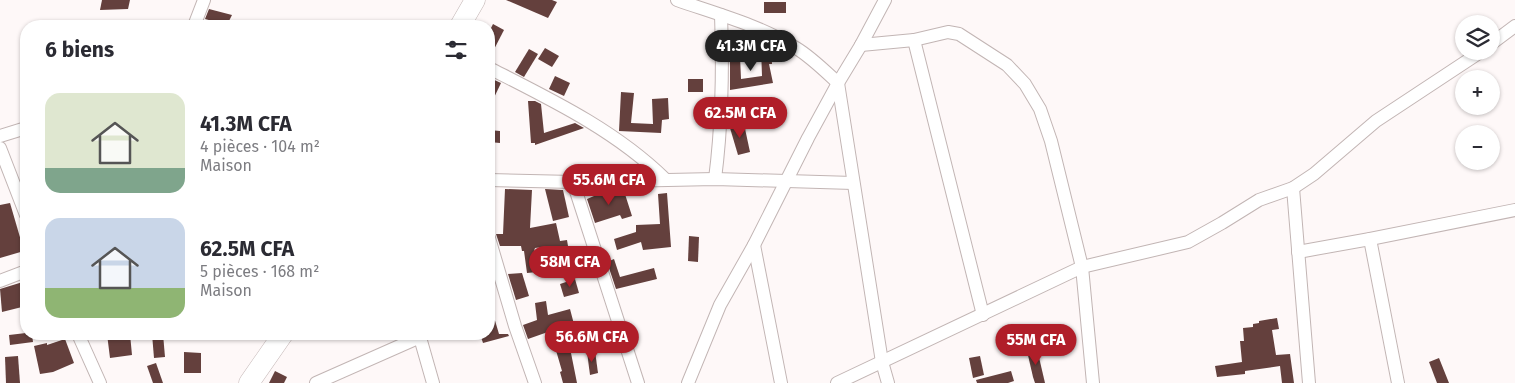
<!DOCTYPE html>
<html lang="fr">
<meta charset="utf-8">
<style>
:root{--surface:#fff;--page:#f2f2f3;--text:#2b2b33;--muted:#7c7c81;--accent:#b01e29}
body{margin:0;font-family:"Fira Sans",sans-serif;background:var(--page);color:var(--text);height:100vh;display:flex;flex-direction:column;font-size:19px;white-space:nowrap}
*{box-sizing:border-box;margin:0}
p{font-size:16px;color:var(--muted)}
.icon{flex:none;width:28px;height:28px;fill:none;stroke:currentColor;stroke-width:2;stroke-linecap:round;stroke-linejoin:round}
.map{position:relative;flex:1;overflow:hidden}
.drawer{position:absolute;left:20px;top:20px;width:475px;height:320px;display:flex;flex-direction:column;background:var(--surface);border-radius:20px;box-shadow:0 1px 4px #0004}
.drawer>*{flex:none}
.tools{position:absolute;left:1455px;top:15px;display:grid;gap:10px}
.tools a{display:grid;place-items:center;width:45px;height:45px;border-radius:50%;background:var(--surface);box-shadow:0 1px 4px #0004;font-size:25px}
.price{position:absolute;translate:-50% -42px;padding:0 11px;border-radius:18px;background:var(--accent);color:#fff;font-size:16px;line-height:32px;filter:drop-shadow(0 1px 2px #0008)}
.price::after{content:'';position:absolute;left:50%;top:30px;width:15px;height:11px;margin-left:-8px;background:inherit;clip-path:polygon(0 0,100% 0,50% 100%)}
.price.on{background:#222;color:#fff}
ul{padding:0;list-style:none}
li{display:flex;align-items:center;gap:15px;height:125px;padding:0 25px}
li span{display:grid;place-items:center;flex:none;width:140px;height:100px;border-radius:15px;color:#555}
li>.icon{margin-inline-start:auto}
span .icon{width:60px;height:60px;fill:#fffc;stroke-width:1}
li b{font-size:21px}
h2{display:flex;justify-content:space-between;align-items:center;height:60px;padding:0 25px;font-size:21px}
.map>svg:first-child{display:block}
.building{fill:#64403d}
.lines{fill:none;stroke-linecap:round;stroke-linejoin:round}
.minor-casing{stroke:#c2b5b4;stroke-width:14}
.primary-casing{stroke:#c2b5b4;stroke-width:21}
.minor{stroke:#fff;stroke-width:12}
.primary{stroke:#fff;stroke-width:20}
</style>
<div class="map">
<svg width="1515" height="383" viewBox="0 0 1515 383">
<rect width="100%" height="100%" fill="#fef8f8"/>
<g class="building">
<polygon points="102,0 130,0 128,9 100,10"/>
<polygon points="506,0 552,0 557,2 548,18"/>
<rect x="764" y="2" width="22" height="11"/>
<polygon points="209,9 232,15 227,25 205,19"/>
<polygon points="493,24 504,30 489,59 489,32"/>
<polygon points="771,47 772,64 769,64 773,83 730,90 730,56 740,56 741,79 762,76 761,48"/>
<polygon points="545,48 559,56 552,67 538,59"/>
<polygon points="529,49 538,54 524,77 515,72"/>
<polygon points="555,76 570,83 564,96 549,89"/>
<polygon points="490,78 501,83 489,108 489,81"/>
<rect x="688" y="79" width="15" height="13"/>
<polygon points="621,92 634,93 631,123 653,124 652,99 668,98 669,119 662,120 661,133 619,131"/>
<polygon points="528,101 535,101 541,104 544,133 575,123 584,128 535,145 535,143 531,143"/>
<polygon points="744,124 750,152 738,155 730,128"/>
<polygon points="489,130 500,131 500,143 489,142"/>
<polygon points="505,189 532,190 530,228 556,223 560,241 567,240 569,252 552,255 550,246 535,248 534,251 537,272 527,273 524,251 522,251 521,246 500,246 496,234 503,234"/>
<polygon points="545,189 563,190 569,217 553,221"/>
<polygon points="608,190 610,196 624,191 632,216 622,219 620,215 595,223 587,199"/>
<polygon points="667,193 671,247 643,250 641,242 617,250 614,239 636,232 636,225 660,224 658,194"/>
<polygon points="10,203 24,251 0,258 0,205"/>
<polygon points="689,236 699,237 698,262 688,261"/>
<polygon points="614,259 620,277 654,268 657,279 616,289 607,262"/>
<polygon points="522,273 529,296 516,300 508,274"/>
<polygon points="575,279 579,293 564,297 560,284"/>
<polygon points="26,281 26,306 2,312 0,289"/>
<polygon points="546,301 548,315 570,309 575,328 563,331 562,327 528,339 523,325 537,320 535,303"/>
<polygon points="489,307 491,307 499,334 508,334 509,336 483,343 480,334 489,334"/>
<polygon points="1277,318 1279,329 1272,330 1276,355 1290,354 1294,383 1282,383 1280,366 1245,371 1245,374 1217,377 1215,366 1242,362 1240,341 1244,341 1243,328 1253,327 1253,324 1259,323 1259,321"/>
<polygon points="26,333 32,334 33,342 10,345 9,335"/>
<polygon points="107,334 130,334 132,355 110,358"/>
<polygon points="152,334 163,334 165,357 154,358"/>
<polygon points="65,339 74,363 53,372 40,374 34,346 47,343 47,345"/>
<polygon points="569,343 577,383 563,383 560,372 562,371 555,347"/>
<polygon points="1037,349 1038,353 1045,383 1035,383 1033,377 1027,351"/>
<polygon points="595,351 598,373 590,375 587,352"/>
<polygon points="184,352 201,353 201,373 184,373"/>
<polygon points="18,356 20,383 6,383 5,357"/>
<polygon points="980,356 984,375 973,378 969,358"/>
<polygon points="1439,358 1449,383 1437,383 1429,362"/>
<polygon points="156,363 163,383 153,383 147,366"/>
<polygon points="275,371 287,377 284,383 269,383"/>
<polygon points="1011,371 1014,381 1008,383 977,383 976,380"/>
</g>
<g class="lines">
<g class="minor-casing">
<g id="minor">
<path d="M677,0C717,14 759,25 796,48C811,57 825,71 838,83L882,362L888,383"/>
<polyline points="194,26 204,0"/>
<polyline points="914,40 983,315"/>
<polyline points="1491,44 1515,26"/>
<polyline points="861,45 914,40 948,32 959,34 1007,65 1025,84 1040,109 1051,141 1082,267 1093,383"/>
<path d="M489,68C550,99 615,130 665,179"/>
<polyline points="0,136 26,128"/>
<polyline points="0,148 26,215"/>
<path d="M715,179C722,125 723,69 721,15"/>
<polyline points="489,180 573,182 715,179 853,183"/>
<polyline points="573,182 638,383"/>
<polyline points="1293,188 1309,383"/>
<polyline points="489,238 515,326 535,383"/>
<polyline points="1370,239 1398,383"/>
<polyline points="754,245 781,383"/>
<polyline points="1298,252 1370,239 1515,210"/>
<polyline points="0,281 26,271"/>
<polyline points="78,334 100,383"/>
<polyline points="419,334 433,383"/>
<polyline points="316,383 420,337"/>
<polyline points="688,383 720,305 754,245 808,138 838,83 861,45 885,0"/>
<polyline points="837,383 1082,267 1188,242 1222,223 1259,200 1293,188 1314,174 1376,121 1482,51"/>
</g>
</g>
<g class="primary-casing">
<g id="primary">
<polyline points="460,26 475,0"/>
<polyline points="249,383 283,334"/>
</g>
</g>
<use href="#minor" class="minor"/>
<use href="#primary" class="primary"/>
</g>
</svg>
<div class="tools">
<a><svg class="icon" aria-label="layers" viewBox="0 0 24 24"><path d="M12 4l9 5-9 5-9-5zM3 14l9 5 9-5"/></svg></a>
<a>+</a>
<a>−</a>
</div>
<b class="price on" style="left:751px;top:72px">41.3M CFA</b>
<b class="price" style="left:740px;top:139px">62.5M CFA</b>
<b class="price" style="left:609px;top:206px">55.6M CFA</b>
<b class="price" style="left:570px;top:288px">58M CFA</b>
<b class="price" style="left:592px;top:363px">56.6M CFA</b>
<b class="price" style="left:1036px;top:366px">55M CFA</b>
<section class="drawer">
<h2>6 biens<svg class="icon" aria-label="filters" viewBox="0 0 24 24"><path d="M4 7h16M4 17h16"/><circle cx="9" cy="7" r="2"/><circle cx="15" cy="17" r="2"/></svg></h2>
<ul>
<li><span style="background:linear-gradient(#dfe7d0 75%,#7fa58c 0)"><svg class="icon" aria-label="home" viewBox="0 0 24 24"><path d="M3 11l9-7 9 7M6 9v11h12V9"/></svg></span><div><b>41.3M CFA</b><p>4 pièces · 104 m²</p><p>Maison</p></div></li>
<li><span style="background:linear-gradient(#c9d6e8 70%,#8fb573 0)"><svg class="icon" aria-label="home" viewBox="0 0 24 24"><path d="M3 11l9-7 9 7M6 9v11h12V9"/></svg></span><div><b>62.5M CFA</b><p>5 pièces · 168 m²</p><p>Maison</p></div></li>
</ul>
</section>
</div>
